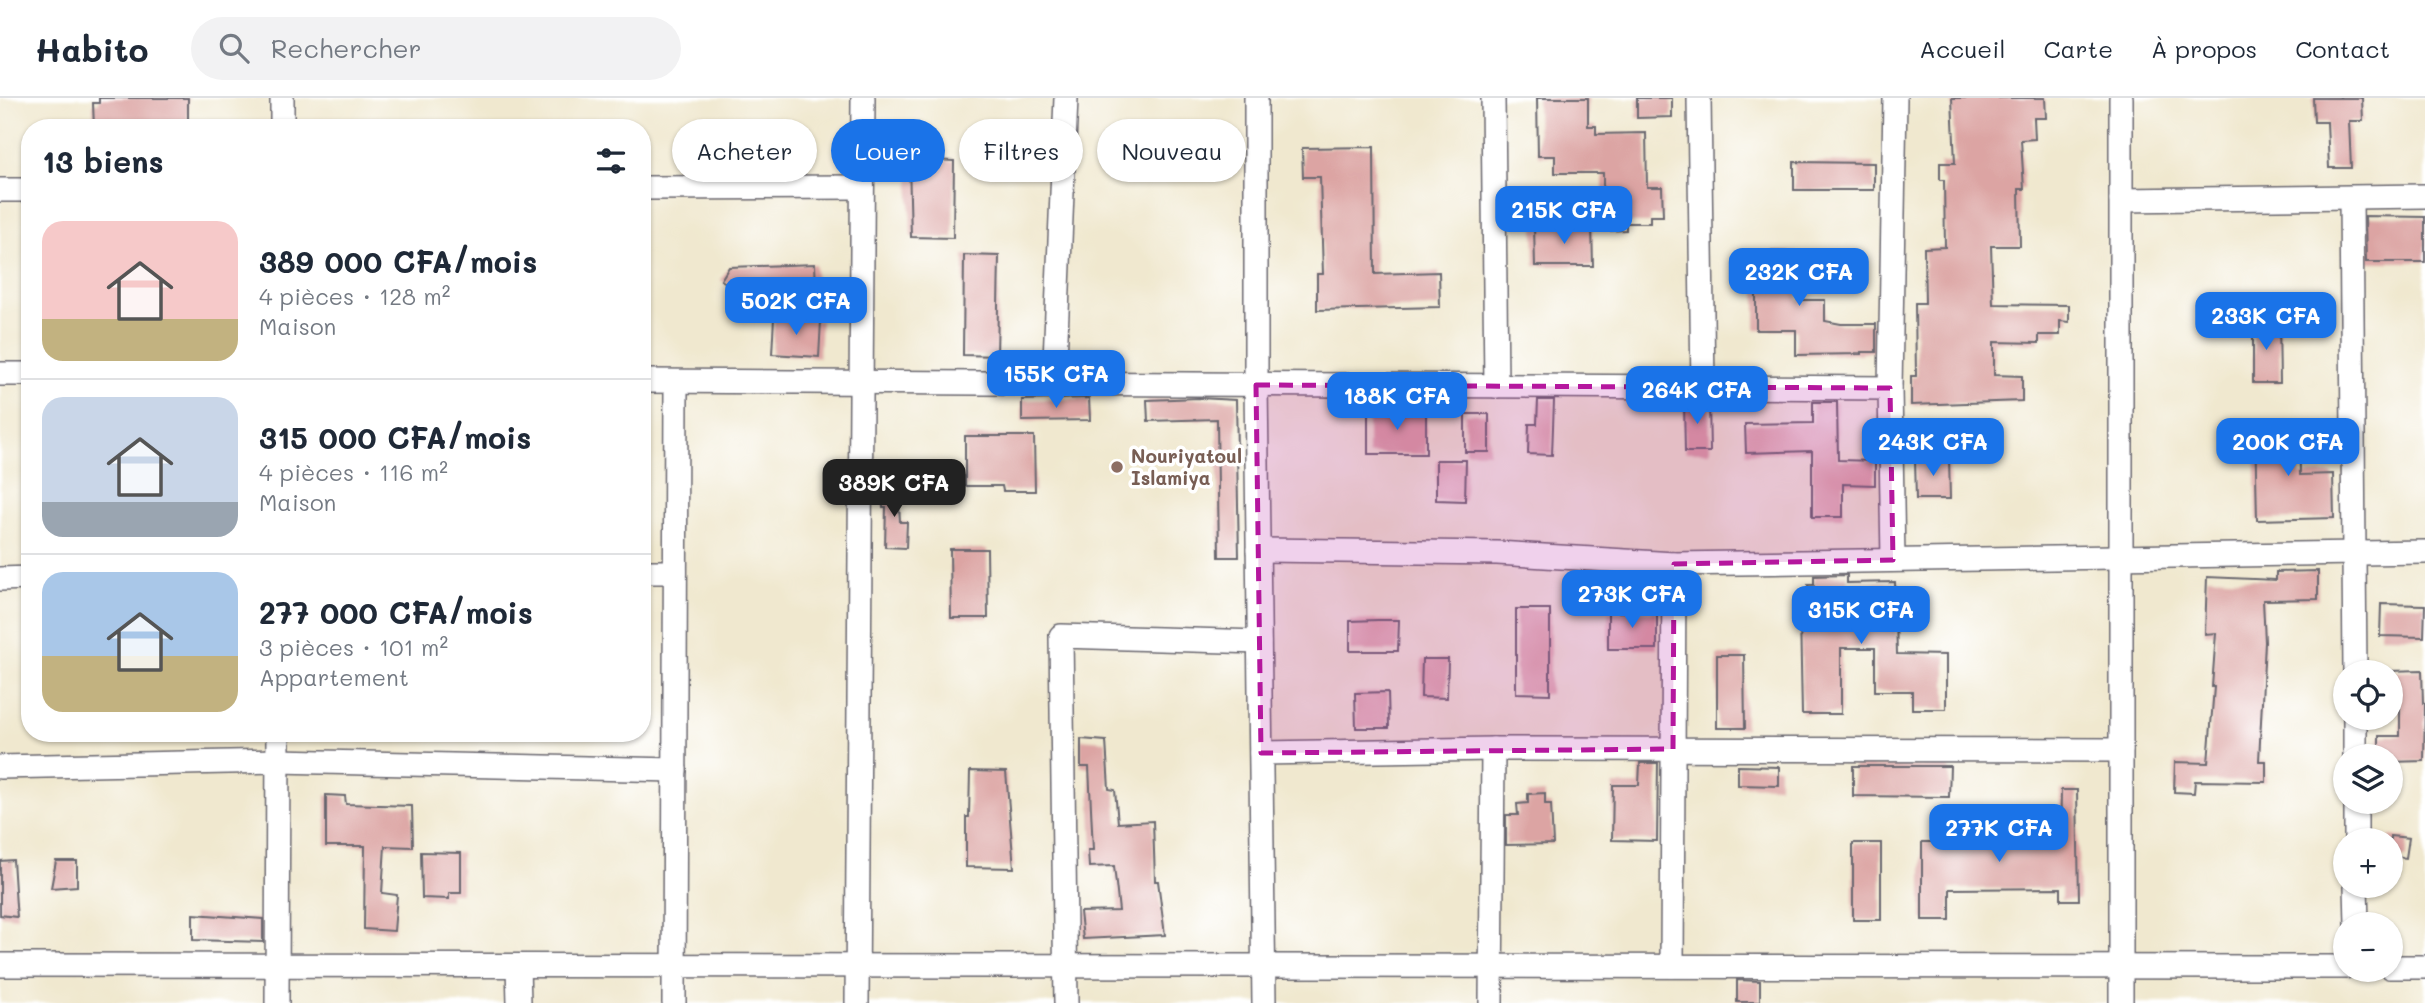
<!DOCTYPE html>
<html lang="fr">
<meta charset="utf-8">
<style>
:root{--surface:#fff;--page:#f2f2f3;--text:#1f2937;--muted:#747a83;--line:#e0e1e3;--accent:#1a73e8}
body{margin:0;font-family:Mali,sans-serif;background:var(--page);color:var(--text);height:100vh;display:flex;flex-direction:column;font-size:26px;white-space:nowrap}
*{box-sizing:border-box;margin:0}
p{font-size:23px;color:var(--muted)}
.icon{flex:none;width:38px;height:38px;fill:none;stroke:currentColor;stroke-width:2;stroke-linecap:round;stroke-linejoin:round}
.map{position:relative;flex:1;overflow:hidden}
.drawer{position:absolute;left:21px;top:21px;width:630px;height:623px;display:flex;flex-direction:column;background:var(--surface);border-radius:28px;box-shadow:0 2px 5px #0004}
.drawer>*{flex:none}
.banner{position:absolute;left:672px;top:21px;width:665px;height:63px;display:flex;gap:14px}
.controls{position:absolute;left:2333px;top:562px;display:grid;gap:14px}
.controls a{display:grid;place-items:center;width:70px;height:70px;border-radius:50%;background:var(--surface);box-shadow:0 2px 5px #0004;font-size:35px}
.price{position:absolute;translate:-50% -60px;padding:0 16px;border-radius:14px;background:var(--accent);color:#fff;font-size:23px;line-height:46px;filter:drop-shadow(0 2px 4px #0008)}
.price::after{content:'';position:absolute;left:50%;top:42px;width:21px;height:16px;margin-left:-10px;background:inherit;clip-path:polygon(0 0,100% 0,50% 100%)}
.price.selected{background:#222;color:#fff}
ul{padding:0;list-style:none}
li{display:flex;align-items:center;gap:21px;height:175px;padding:0 21px}
li+li{border-top:2px solid var(--line)}
li span{display:grid;place-items:center;flex:none;width:196px;height:140px;border-radius:21px;color:#555}
li>.icon{margin-inline-start:auto}
span .icon{width:84px;height:84px;fill:#fffc;stroke-width:1}
li b{font-size:30px}
h2{display:flex;justify-content:space-between;align-items:center;height:84px;padding:0 21px;font-size:30px}
.tag{padding:0 24px;border-radius:32px;background:var(--surface);box-shadow:0 2px 5px #0004;font-size:24px;line-height:63px}
.tag.selected{background:var(--accent);color:#fff}
header{display:flex;align-items:center;gap:42px;box-sizing:border-box;height:98px;padding:0 35px;background:var(--surface);border-bottom:2px solid var(--line)}
header strong{font-size:33px}
nav{display:flex;gap:38px;margin-inline-start:auto;font-size:24px}
.search{width:490px;height:63px;background:var(--page);display:flex;align-items:center;gap:18px;box-sizing:border-box;padding:0 24px;border-radius:38px;color:var(--muted);font-size:26px}
.map>svg:first-child{display:block}
.building{fill:#dca4a3}
.lines{fill:none;stroke-linecap:round;stroke-linejoin:round}
.minor-casing{stroke:#6a676f;stroke-width:26}
.minor{stroke:#fff;stroke-width:23}
.marked{fill:#b5179e;fill-opacity:0.2;stroke:#b5179e;stroke-width:5;stroke-dasharray:14 9;stroke-linejoin:round}
.education-dot{fill:#8d6e63;stroke:#fff;stroke-width:2.5}
.labels{text-anchor:middle;stroke-width:7;stroke-linejoin:round;paint-order:stroke}
.education-label{font-size:19px;font-weight:bold;fill:#785e54;stroke:#fff;text-anchor:start}
</style>
<header>
<strong>Habito</strong>
<div class="search"><svg class="icon" aria-label="search" viewBox="0 0 24 24"><circle cx="10" cy="10" r="6"/><path d="M15 15l6 6"/></svg>Rechercher</div>
<nav><a>Accueil</a><a>Carte</a><a>À propos</a><a>Contact</a></nav>
</header>
<div class="map">
<svg width="2425" height="905" viewBox="0 0 2425 905">
<rect width="100%" height="100%" fill="#fff"/>
<filter id="ink" filterUnits="userSpaceOnUse"><feTurbulence type="fractalNoise" baseFrequency=".0143" numOctaves="2"/><feDisplacementMap in="SourceGraphic" scale="14" xChannelSelector="R" yChannelSelector="G"/><feConvolveMatrix kernelMatrix="1 2 1 2 8 2 1 2 1" color-interpolation-filters="sRGB"/></filter>
<filter id="wash" filterUnits="userSpaceOnUse"><feTurbulence type="fractalNoise" baseFrequency=".00686" numOctaves="4" result="noise"/><feDisplacementMap in="SourceGraphic" scale="28" xChannelSelector="R" yChannelSelector="G"/><feGaussianBlur stdDeviation="1.57" result="paint"/><feColorMatrix in="noise" values="0 0 0 0 0 0 0 0 0 0 0 0 0 0 0 0 0 1.4 0 .05"/><feComposite in="paint" operator="in"/></filter>
<g filter="url(#wash)">
<rect width="100%" height="100%" fill="#f0e8cf"/>
<g id="blocks">
<g class="building">
<polygon points="99,0 188,0 188,30 94,30 93,5 99,5"/>
<polygon points="1537,0 1588,0 1588,28 1596,28 1596,36 1646,35 1647,89 1662,89 1663,118 1650,118 1650,125 1626,125 1626,132 1603,133 1603,75 1555,75 1555,58 1538,58"/>
<polygon points="1637,0 1672,0 1672,19 1637,20"/>
<polygon points="1952,0 2045,0 2046,20 2034,20 2035,41 2021,42 2024,91 2019,91 2020,148 1991,148 1993,206 2069,207 2069,224 2060,223 2060,237 2039,237 2039,245 1994,244 1994,277 2022,278 2022,303 1911,307 1911,278 1916,278 1915,205 1925,205 1924,150 1945,149 1944,82 1940,82 1940,65 1955,65"/>
<polygon points="2313,0 2362,0 2363,23 2349,23 2351,70 2329,70 2327,24 2314,24"/>
<polygon points="1374,49 1375,176 1439,174 1440,209 1317,212 1317,176 1323,176 1320,79 1303,79 1302,50"/>
<polygon points="931,62 954,63 953,140 911,139 909,63"/>
<polygon points="1794,64 1874,65 1874,92 1794,92"/>
<polygon points="2365,118 2425,119 2425,164 2366,164"/>
<polygon points="1592,127 1593,168 1535,168 1534,128"/>
<polygon points="1741,153 1798,154 1798,202 1825,202 1825,223 1841,226 1876,226 1876,254 1861,254 1861,256 1796,257 1796,232 1756,232 1756,186 1741,186"/>
<polygon points="964,157 999,158 997,258 963,257"/>
<polygon points="815,166 816,191 738,192 721,182 729,169"/>
<polygon points="774,220 821,223 819,259 772,256"/>
<polygon points="2253,222 2279,222 2280,285 2253,285"/>
<polygon points="1089,300 1090,322 1022,323 1022,302"/>
<polygon points="1199,300 1236,302 1239,459 1219,459 1217,321 1148,323 1147,302"/>
<polygon points="1538,302 1554,302 1552,357 1528,356 1529,326 1537,326"/>
<polygon points="1684,303 1709,303 1710,354 1685,354"/>
<polygon points="1813,304 1837,304 1838,362 1875,363 1875,387 1843,386 1843,419 1812,419 1812,353 1746,355 1745,326 1813,325"/>
<polygon points="1368,311 1426,314 1426,356 1368,356"/>
<rect x="1465" y="316" width="24" height="38"/>
<polygon points="2299,324 2300,377 2333,376 2334,420 2257,422 2255,326"/>
<polygon points="965,338 1034,338 1035,393 1003,393 1002,388 965,388"/>
<polygon points="1949,359 1950,401 1916,401 1915,360"/>
<polygon points="1436,362 1466,362 1465,403 1436,402"/>
<polygon points="898,388 900,424 907,424 906,450 885,449 886,409 883,409 881,389"/>
<polygon points="950,451 987,451 988,520 951,520"/>
<polygon points="2318,473 2318,501 2263,502 2265,544 2259,663 2266,663 2266,684 2195,683 2194,695 2174,694 2175,664 2208,665 2214,589 2212,589 2216,535 2205,536 2207,479 2276,482 2276,474"/>
<polygon points="1847,477 1847,485 1895,484 1897,556 1946,557 1946,611 1912,611 1912,593 1875,593 1875,550 1841,550 1841,616 1802,616 1800,518 1808,518 1808,487 1814,487 1814,478"/>
<polygon points="2381,506 2425,507 2424,539 2380,538"/>
<polygon points="1516,511 1550,511 1550,596 1516,595"/>
<rect x="1608" y="514" width="49" height="37"/>
<polygon points="1378,522 1399,522 1398,553 1350,553 1350,523"/>
<polygon points="1717,557 1744,557 1745,630 1717,630"/>
<polygon points="1422,561 1448,561 1447,600 1421,599"/>
<polygon points="2422,572 2423,605 2425,605 2424,663 2390,664 2390,658 2379,658 2379,638 2400,638 2400,600 2391,600 2390,573"/>
<polygon points="1388,594 1389,630 1356,630 1355,595"/>
<polygon points="1081,641 1106,643 1109,691 1115,692 1118,725 1153,723 1155,783 1158,783 1165,837 1083,841 1080,814 1119,813 1114,768 1089,769 1088,752 1093,752 1089,669 1081,669"/>
<polygon points="1640,665 1658,665 1657,743 1612,742 1613,687 1639,687"/>
<polygon points="1738,668 1779,669 1779,688 1738,687"/>
<polygon points="1853,668 1950,668 1949,699 1853,698"/>
<polygon points="970,673 1006,674 1014,770 966,769 966,719 969,719"/>
<polygon points="2061,692 2077,692 2079,802 2061,802 2061,790 1950,791 1950,822 1922,822 1922,744 1953,744 1953,726 1989,726 1989,750 2060,750"/>
<polygon points="1545,695 1545,706 1551,706 1553,746 1506,747 1506,717 1518,717 1517,706 1528,705 1528,696"/>
<polygon points="326,697 345,698 346,706 412,708 413,749 385,748 382,795 397,797 394,833 364,831 365,748 326,748"/>
<polygon points="2390,738 2409,740 2406,760 2390,758"/>
<rect x="1853" y="745" width="28" height="77"/>
<polygon points="421,754 461,755 461,795 449,795 449,801 422,800"/>
<polygon points="13,762 16,808 17,819 0,817 0,763"/>
<polygon points="56,763 77,763 77,788 51,790"/>
<polygon points="193,816 263,821 263,844 193,842"/>
<polygon points="1737,882 1760,883 1760,904 1737,904"/>
</g>
</g>
</g>
<g filter="url(#ink)">
<use href="#blocks" fill-opacity="0" stroke="#6a676f" stroke-width="2"/>
<g class="lines">
<g class="minor-casing">
<g id="minor">
<polyline points="1256,0 1256,287 1264,905"/>
<polyline points="1493,0 1496,288"/>
<polyline points="1699,0 1703,289"/>
<polyline points="282,30 282,0"/>
<polyline points="642,90 862,89"/>
<polyline points="0,92 30,92"/>
<polyline points="2351,100 2355,574"/>
<polyline points="2121,102 2425,98"/>
<polyline points="0,276 30,276"/>
<polyline points="642,283 1890,290"/>
<polyline points="1054,286 1066,0"/>
<polyline points="1258,452 1497,455 1674,466 2425,454"/>
<polyline points="1893,462 1890,290 1895,0"/>
<polyline points="642,474 675,474"/>
<polyline points="0,481 30,480"/>
<polyline points="2355,620 2355,658"/>
<polyline points="1261,655 1493,651 2121,652"/>
<polyline points="0,669 278,663 675,672"/>
<polyline points="2356,704 2356,742"/>
<polyline points="2356,788 2357,826"/>
<polyline points="0,867 2345,869"/>
<polyline points="518,868 519,905"/>
<polyline points="1672,868 1674,466"/>
<polyline points="2390,869 2425,869"/>
<polyline points="277,905 278,635"/>
<polyline points="674,905 676,284"/>
<polyline points="857,905 863,0"/>
<polyline points="1066,905 1061,538 1259,544"/>
<polyline points="1491,905 1493,651"/>
<polyline points="2121,905 2121,0"/>
</g>
</g>
<use href="#minor" class="minor"/>
</g>
</g>
<path class="marked" d="M1256,287L1890,290L1893,462L1674,466L1673,651L1261,655Z"/>
<circle class="education-dot" cx="1117" cy="369" r="7"/>
<g class="labels">
<g class="education-label">
<text x="1131" y="365">Nouriyatoul<tspan x="1131" dy="22">Islamiya</tspan></text>
</g>
</g>
</svg>
<div class="controls">
<a><svg class="icon" aria-label="locate" viewBox="0 0 24 24"><circle cx="12" cy="12" r="6"/><path d="M12 2v4M12 18v4M2 12h4M18 12h4"/></svg></a>
<a><svg class="icon" aria-label="layers" viewBox="0 0 24 24"><path d="M12 4l9 5-9 5-9-5zM3 14l9 5 9-5"/></svg></a>
<a>+</a>
<a>−</a>
</div>
<b class="price" style="left:1564px;top:148px">215K CFA</b>
<b class="price" style="left:1799px;top:210px">232K CFA</b>
<b class="price" style="left:796px;top:239px">502K CFA</b>
<b class="price" style="left:2266px;top:254px">233K CFA</b>
<b class="price" style="left:1056px;top:312px">155K CFA</b>
<b class="price" style="left:1697px;top:328px">264K CFA</b>
<b class="price" style="left:1397px;top:334px">188K CFA</b>
<b class="price" style="left:1933px;top:380px">243K CFA</b>
<b class="price" style="left:2288px;top:380px">200K CFA</b>
<b class="price selected" style="left:894px;top:421px">389K CFA</b>
<b class="price" style="left:1632px;top:532px">273K CFA</b>
<b class="price" style="left:1861px;top:548px">315K CFA</b>
<b class="price" style="left:1999px;top:766px">277K CFA</b>
<div class="banner">
<a class="tag">Acheter</a>
<a class="tag selected">Louer</a>
<a class="tag">Filtres</a>
<a class="tag">Nouveau</a>
</div>
<section class="drawer">
<h2>13 biens<svg class="icon" aria-label="filters" viewBox="0 0 24 24"><path d="M4 7h16M4 17h16"/><circle cx="9" cy="7" r="2"/><circle cx="15" cy="17" r="2"/></svg></h2>
<ul>
<li><span style="background:linear-gradient(#f6c9c9 70%,#c2b280 0)"><svg class="icon" aria-label="home" viewBox="0 0 24 24"><path d="M3 11l9-7 9 7M6 9v11h12V9"/></svg></span><div><b>389 000 CFA/mois</b><p>4 pièces · 128 m²</p><p>Maison</p></div></li>
<li><span style="background:linear-gradient(#c9d6e8 75%,#9aa5b1 0)"><svg class="icon" aria-label="home" viewBox="0 0 24 24"><path d="M3 11l9-7 9 7M6 9v11h12V9"/></svg></span><div><b>315 000 CFA/mois</b><p>4 pièces · 116 m²</p><p>Maison</p></div></li>
<li><span style="background:linear-gradient(#a9c7e8 60%,#c2b280 0)"><svg class="icon" aria-label="home" viewBox="0 0 24 24"><path d="M3 11l9-7 9 7M6 9v11h12V9"/></svg></span><div><b>277 000 CFA/mois</b><p>3 pièces · 101 m²</p><p>Appartement</p></div></li>
</ul>
</section>
</div>
